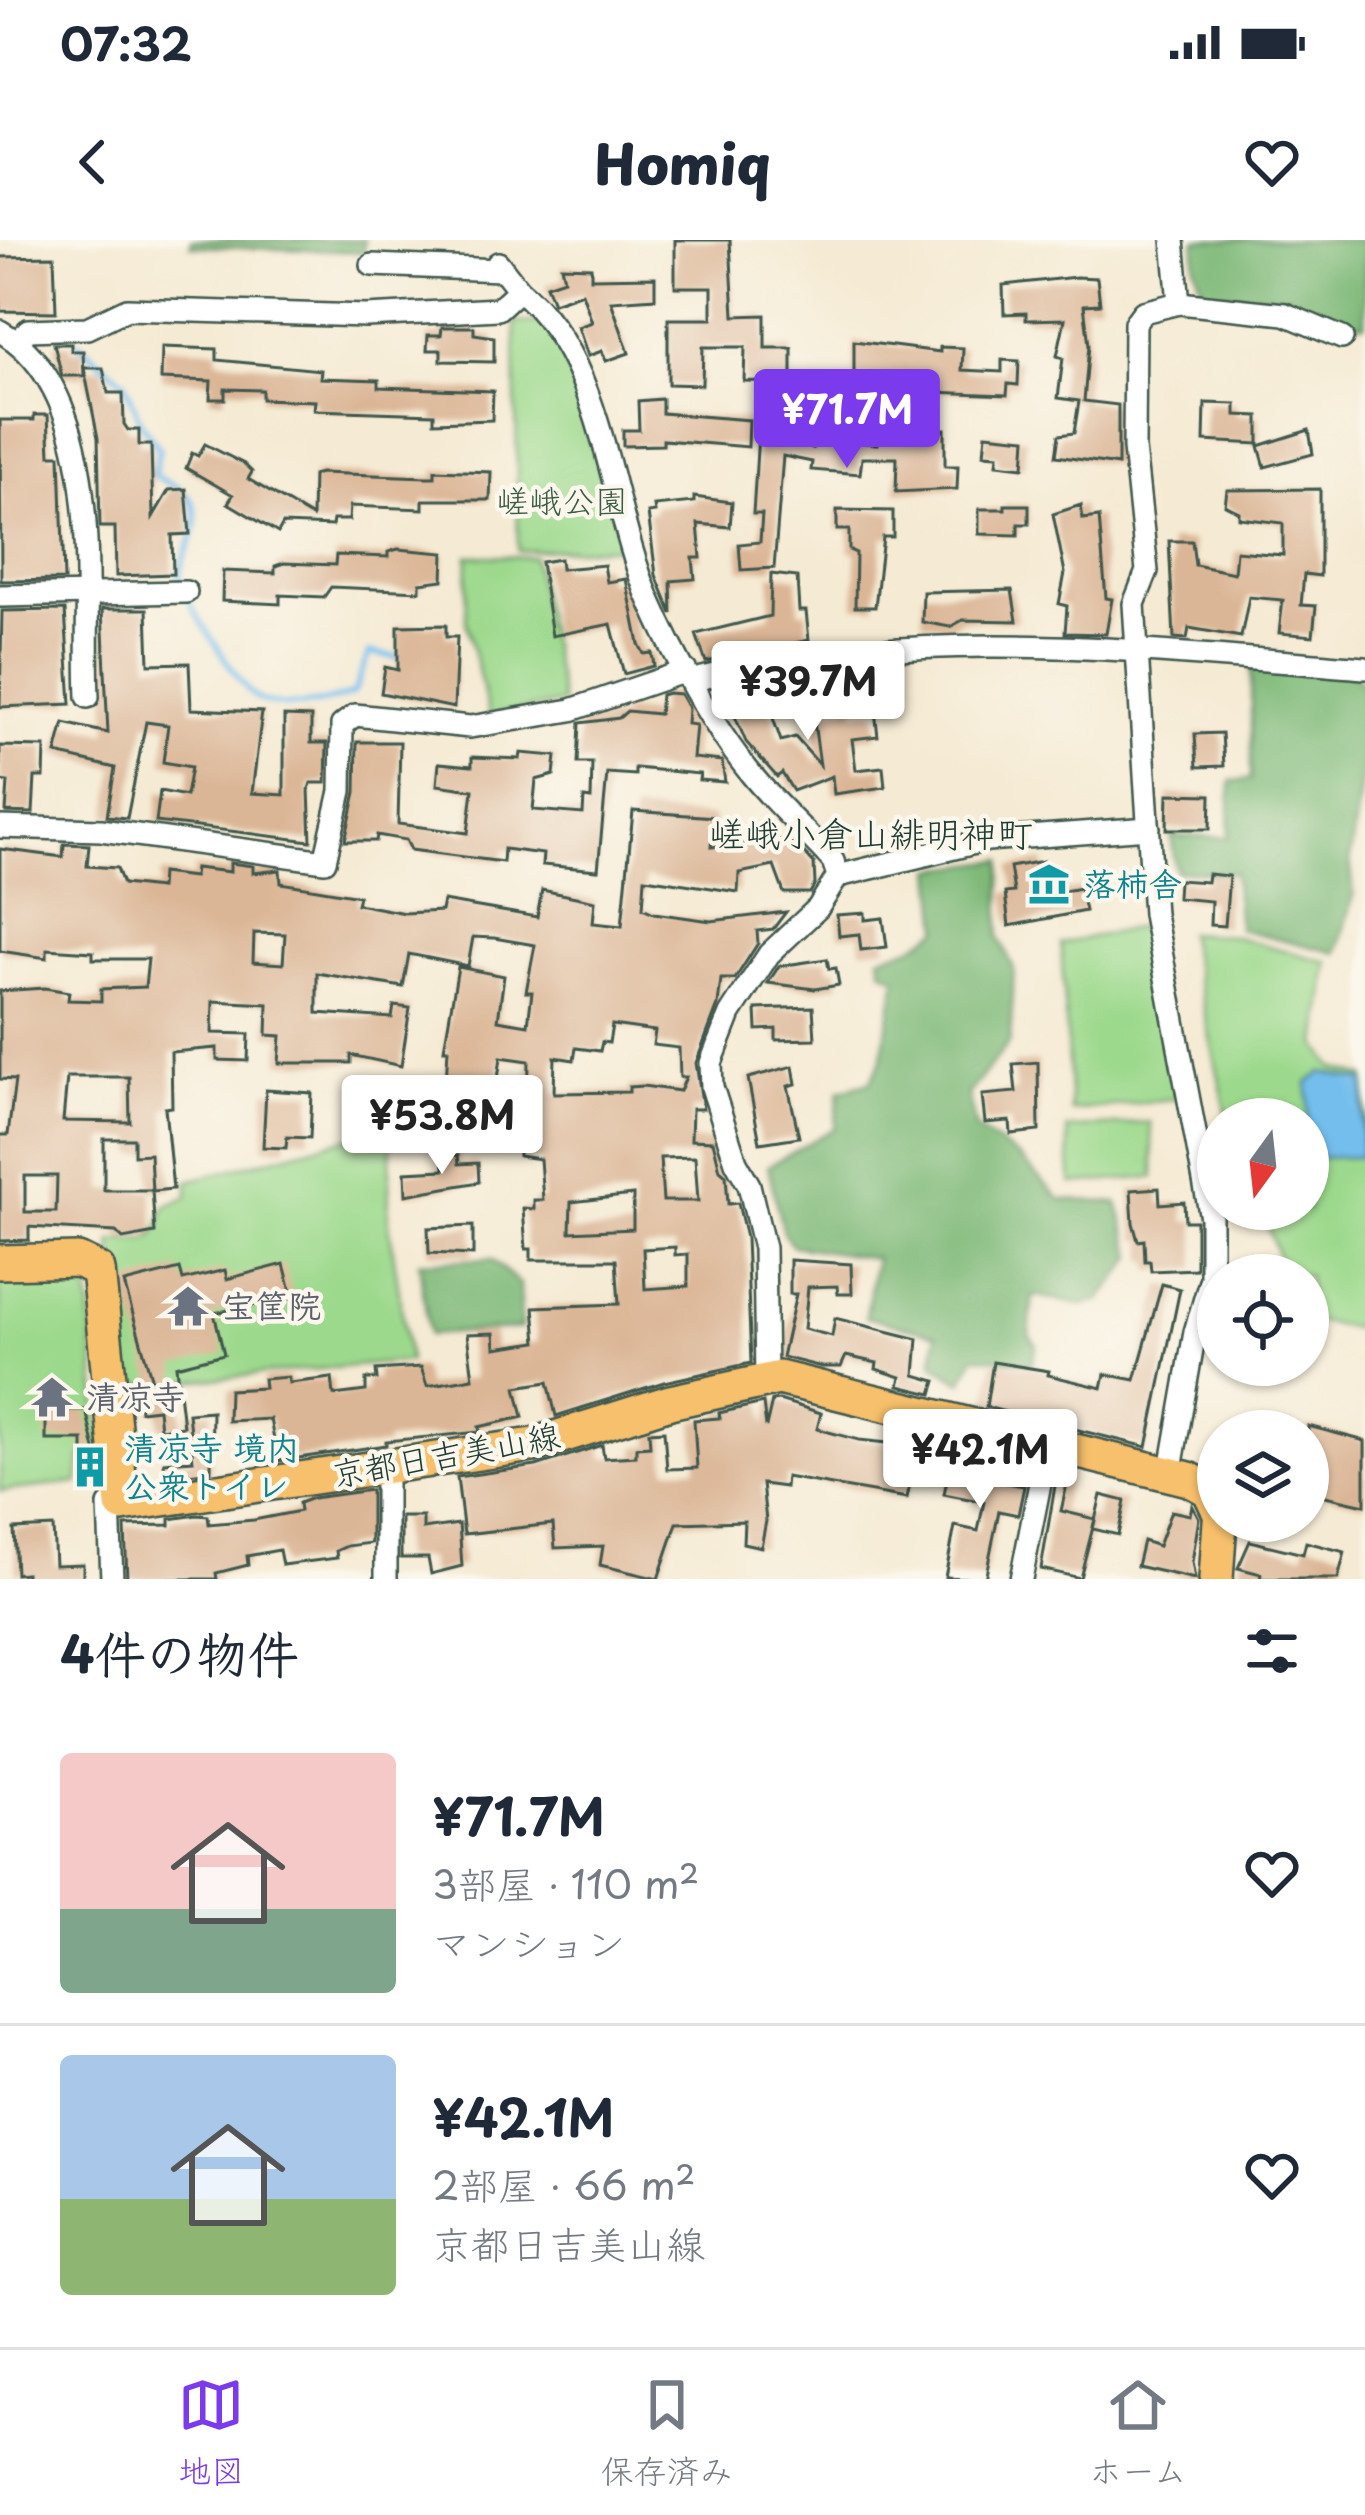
<!DOCTYPE html>
<html lang="ja">
<meta charset="utf-8">
<style>
:root{--surface:#fff;--page:#f2f2f3;--text:#1f2937;--muted:#747a83;--line:#e0e1e3;--accent:#7c3aed}
body{margin:0;font-family:"Playpen Sans","Klee One",sans-serif;background:var(--page);color:var(--text);height:100vh;display:flex;flex-direction:column;font-size:45px;white-space:nowrap}
*{box-sizing:border-box;margin:0}
p{font-size:39px;color:var(--muted)}
.icon{flex:none;width:66px;height:66px;fill:none;stroke:currentColor;stroke-width:2;stroke-linecap:round;stroke-linejoin:round}
.map{position:relative;height:1339px;overflow:hidden}
.drawer{display:flex;flex-direction:column;background:var(--surface);flex:1}
.drawer>*{flex:none}
.needle{width:78px;rotate:195deg}
.controls{position:absolute;left:1197px;top:858px;display:grid;gap:24px}
.controls a{display:grid;place-items:center;width:132px;height:132px;border-radius:50%;background:var(--surface);box-shadow:0 3px 9px #0004;font-size:60px}
.price{position:absolute;translate:-50% -102px;padding:0 27px;border-radius:12px;background:#fff;color:#222;font-size:39px;line-height:78px;filter:drop-shadow(0 3px 6px #0008)}
.price::after{content:'';position:absolute;left:50%;top:72px;width:36px;height:27px;margin-left:-18px;background:inherit;clip-path:polygon(0 0,100% 0,50% 100%)}
.price.active{background:var(--accent);color:#fff}
ul{padding:0;list-style:none}
li{display:flex;align-items:center;gap:36px;height:300px;padding:0 60px}
li+li{border-top:3px solid var(--line)}
li span{display:grid;place-items:center;flex:none;width:336px;height:240px;border-radius:12px;color:#555}
li>.icon{margin-inline-start:auto}
span .icon{width:144px;height:144px;fill:#fffc;stroke-width:1}
li b{font-size:51px}
h2{display:flex;justify-content:space-between;align-items:center;height:144px;padding:0 60px;font-size:51px}
.status{display:flex;justify-content:space-between;align-items:center;height:84px;padding:0 60px;background:var(--surface);direction:ltr}
.status svg{height:33px;fill:currentColor}
header{display:flex;justify-content:space-between;align-items:center;height:156px;padding:0 60px;background:var(--surface);font-size:54px;font-weight:800}
.tabs{display:flex;justify-content:space-around;align-items:center;height:168px;border-top:3px solid var(--line);background:var(--surface);font-size:33px;color:var(--muted)}
.tabs a{display:grid;justify-items:center;gap:6px}
.tabs .active{color:var(--accent)}
.map>svg:first-child{display:block}
.green{fill:#9dd98d;stroke:#5e8b60;stroke-width:3}
.forest{fill:#7eb978;stroke:#4e7b56;stroke-width:3}
.water{fill:#73beed;stroke:#497e90;stroke-width:3}
.lines{fill:none;stroke-linecap:round;stroke-linejoin:round}
.stream{stroke:#73beed;stroke-width:6}
.building{fill:#dbb696;fill-rule:evenodd}
.minor-casing{stroke:#3f574c;stroke-width:26}
.primary-casing{stroke:#3f574c;stroke-width:38}
.minor{stroke:#fff;stroke-width:21}
.primary{stroke:#f7c06c;stroke-width:33}
.labels{text-anchor:middle;stroke-width:9;stroke-linejoin:round;paint-order:stroke}
.park-label{font-size:33px;fill:#385c46;stroke:#fbf7ec}
.culture-label{font-size:33px;font-weight:bold;fill:#0d838f;stroke:#fbf7ec;text-anchor:start}
.worship-label{font-size:33px;font-weight:bold;fill:#5b616d;stroke:#fbf7ec;text-anchor:start}
.street-label{font-size:33px;fill:#1f3d34;stroke:#fbf7ec}
.neighbourhood-label{font-size:36px;fill:#1f3d34;stroke:#fbf7ec}
</style>
<div class="status"><b>07:32</b><svg viewBox="0 0 49 12"><path d="M0 12V9h3v3zM5 12V6h3v6zM10 12V3h3v9zM15 12V0h3v12zM26 1h20v11H26zM47 4h2v5h-2z"/></svg></div>
<header><svg class="icon" aria-label="back" viewBox="0 0 24 24"><path d="M15 5l-7 7 7 7"/></svg>Homiq<svg class="icon" aria-label="heart" viewBox="0 0 24 24"><path d="M12 20l-8-8c-3-5 5-10 8-4 3-6 11-1 8 4z"/></svg></header>
<div class="map">
<svg width="1365" height="1339" viewBox="0 0 1365 1339">
<rect width="100%" height="100%" fill="#fbf7ec"/>
<filter id="ink" filterUnits="userSpaceOnUse"><feTurbulence type="fractalNoise" baseFrequency=".00833" numOctaves="2"/><feDisplacementMap in="SourceGraphic" scale="24" xChannelSelector="R" yChannelSelector="G"/><feConvolveMatrix kernelMatrix="1 2 1 2 8 2 1 2 1" color-interpolation-filters="sRGB"/></filter>
<filter id="wash" filterUnits="userSpaceOnUse"><feTurbulence type="fractalNoise" baseFrequency=".004" numOctaves="4" result="noise"/><feDisplacementMap in="SourceGraphic" scale="48" xChannelSelector="R" yChannelSelector="G"/><feGaussianBlur stdDeviation="2.7" result="paint"/><feColorMatrix in="noise" values="0 0 0 0 0 0 0 0 0 0 0 0 0 0 0 0 0 1.4 0 .05"/><feComposite in="paint" operator="in"/></filter>
<g filter="url(#wash)">
<rect width="100%" height="100%" fill="#f5ead3"/>
<g class="green">
<polygon points="515,82 544,84 558,96 624,307 518,311"/>
<polygon points="468,316 533,317 562,463 489,475 466,381"/>
<polygon points="1147,685 1180,858 1071,871 1061,704"/>
<polygon points="1187,693 1232,696 1328,722 1318,805 1334,828 1365,837 1365,1090 1308,1080 1308,1035 1284,1035 1262,969 1308,969 1308,879 1228,879"/>
<polygon points="1150,882 1155,937 1072,944 1067,889"/>
<path d="M392,886L388,976L409,1121L121,1147L112,1002C156,998 153,1007 166,966L188,957V941Z"/>
<polygon points="48,1030 88,1042 101,1213 81,1217 78,1243 0,1251 0,1033"/>
</g>
<g class="forest">
<polygon points="191,0 364,0 364,12 191,6"/>
<polygon points="1195,0 1365,0 1365,84 1321,82 1289,55 1204,54 1195,26"/>
<polygon points="1251,427 1354,432 1365,450 1365,517 1350,619 1354,653 1337,713 1239,689 1234,633 1176,631 1171,596 1229,597 1231,541 1251,539"/>
<polygon points="1003,620 999,697 1014,729 1010,802 968,854 976,889 1019,917 1060,959 1118,963 1134,1017 1100,1061 1082,1065 1033,1055 1029,1095 1037,1105 1032,1123 975,1116 962,1142 933,1124 937,1094 866,1077 875,1018 793,1006 783,993 768,926 835,888 839,851 870,842 881,822 897,738 882,730 880,716 910,708 940,689 934,629"/>
<polygon points="491,1019 520,1044 521,1088 429,1095 419,1022"/>
</g>
<polygon class="water" points="1322,832 1365,841 1360,917 1308,918 1308,843"/>
<g class="lines">
<path class="stream" d="M78,103L125,142L142,185L159,208L154,236C170,244 190,250 195,269C202,295 178,317 180,341C182,356 243,449 255,457C276,472 334,464 354,452L369,413L403,418"/>
</g>
<g id="blocks">
<g class="building">
<polygon points="675,0 730,0 734,76 765,75 765,108 792,108 792,142 744,141 745,107 703,107 702,145 668,144 668,79 712,79 712,47 675,47"/>
<polygon points="54,16 56,72 0,71 0,17"/>
<polygon points="561,26 591,27 591,38 655,37 655,58 611,61 629,113 606,121 602,111 588,116 578,87 592,82 582,53 553,63 546,45 564,39"/>
<polygon points="1076,37 1097,38 1100,64 1084,65 1089,105 1084,161 1118,165 1118,225 1056,216 1059,195 1074,193 1079,161 1058,158 1063,118 1057,116 1065,79 1026,80 1026,73 1004,74 1003,45"/>
<polygon points="442,87 474,87 474,94 494,97 494,122 441,121 441,110 427,110 428,95 441,95"/>
<polygon points="854,101 940,112 940,107 963,108 962,130 1002,132 1002,120 1019,121 1018,145 1008,144 1007,155 932,152 908,150 910,138 854,137"/>
<polygon points="54,104 71,104 71,111 83,111 84,136 62,136"/>
<polygon points="162,107 217,109 217,120 321,130 320,138 379,140 379,147 493,151 492,180 434,182 434,174 314,170 315,161 262,159 262,150 225,149 225,159 210,159 211,141 161,139"/>
<polygon points="84,128 103,128 108,153 123,153 124,184 128,190 139,190 139,205 151,205 153,277 169,250 186,249 190,294 172,295 173,334 116,336 115,287 100,287 98,198"/>
<polygon points="662,159 662,173 749,180 748,207 663,200 663,205 623,206 623,190 639,190 638,161"/>
<polygon points="1205,163 1236,164 1236,175 1259,176 1259,204 1204,201"/>
<polygon points="878,172 917,173 917,189 945,189 945,226 958,226 957,249 896,252 897,218 862,218 860,234 811,230 812,222 783,216 774,328 741,330 739,304 760,302 762,274 753,274 758,194 813,208 814,198 877,204"/>
<polygon points="34,175 48,175 50,215 60,215 64,340 1,341 0,180 34,180"/>
<polygon points="1309,190 1313,214 1265,227 1259,206"/>
<polygon points="986,194 1026,198 1024,227 997,224 998,215 984,214"/>
<polygon points="205,204 244,224 252,232 248,239 312,277 313,235 320,233 426,237 435,237 435,230 491,232 490,260 423,260 423,269 350,266 349,280 333,280 332,286 283,284 278,293 228,263 233,255 186,228 192,213 198,216"/>
<polygon points="1320,249 1320,336 1304,334 1301,365 1316,366 1313,396 1279,393 1283,360 1249,357 1241,397 1189,388 1187,399 1174,398 1169,301 1192,301 1195,325 1234,333 1236,311 1283,315 1283,283 1239,278 1239,272 1225,265 1227,250"/>
<polygon points="694,257 732,262 730,287 698,284 701,318 693,318 695,339 671,341 672,374 656,335 648,273 655,272 654,266 694,262"/>
<polygon points="1005,265 1029,265 1029,284 1018,284 1018,295 979,294 979,269 1005,269"/>
<polygon points="1081,265 1083,279 1099,277 1106,358 1112,359 1106,394 1065,393 1067,366 1059,364 1065,333 1053,274"/>
<polygon points="837,270 893,271 893,297 883,297 875,367 855,367 856,313 849,310 849,290 837,290"/>
<polygon points="398,309 444,313 443,340 420,343 420,351 331,347 324,357 280,355 280,364 222,361 223,331 275,333 275,326 284,323 335,325 336,315 388,317 388,312"/>
<polygon points="560,319 561,329 604,325 607,342 626,339 639,404 644,414 652,413 654,426 624,434 611,384 552,396 541,322"/>
<polygon points="771,334 797,337 799,371 806,371 809,400 706,422 696,394 770,376"/>
<polygon points="1012,350 1017,381 963,380 950,387 922,382 923,352"/>
<polygon points="102,369 147,369 149,424 189,423 191,469 262,472 252,553 284,555 284,476 311,477 311,503 327,503 326,543 311,543 309,549 311,601 156,582 160,551 186,556 191,527 163,522 168,485 146,482 127,578 107,576 115,528 56,514 64,483 108,493"/>
<polygon points="65,370 71,464 0,467 2,371"/>
<polygon points="446,385 446,397 457,397 454,468 381,453 385,427 398,430 398,386"/>
<polygon points="760,441 781,501 795,497 820,525 813,475 854,464 856,473 875,471 878,496 852,499 856,530 883,527 885,547 834,554 832,536 793,551 782,533 777,537 746,502 725,453"/>
<polygon points="668,453 680,454 688,468 687,484 696,485 693,518 722,521 725,542 699,540 700,534 635,528 635,535 607,533 598,630 542,625 543,614 504,609 503,622 411,610 406,600 377,595 376,601 345,601 356,552 357,502 400,502 398,584 468,593 473,550 437,545 439,523 472,526 472,517 520,519 521,513 556,516 554,535 536,540 533,570 583,574 584,558 591,559 592,523 578,523 580,483 619,478 627,471 659,474 661,455"/>
<polygon points="1222,493 1224,526 1197,527 1195,494"/>
<polygon points="0,506 45,507 44,537 35,537 33,573 6,572 8,542 0,541"/>
<polygon points="1168,554 1211,555 1210,589 1167,589"/>
<path d="M633,571L714,577L711,607L781,600L782,606L796,604L814,623L815,644L810,653H784L774,626L739,633L738,652L645,638L643,668L654,673L711,681L786,672L773,689L757,691L758,703L735,739H721L718,765L696,823L703,869H692L691,900L713,901L720,930L726,935L728,964L738,963L746,998L751,1123L664,1142L556,1176L548,1142L516,1147L523,1177L479,1187L480,1192L386,1201V1205L278,1221L270,1179L228,1181L229,1150L264,1148L263,1139L288,1137L289,1143L332,1138L334,1155L366,1151V1139H377L376,1130L421,1127L427,1146L473,1138L467,1094L494,1093L495,1108L537,1102L534,1067L619,1064L616,1020H531V1009H526L523,968L534,969V960H543L540,919L519,916L518,869H528L529,821L501,817L496,853L445,857L448,809H444L458,727L504,736L498,780L528,785L532,752H526L535,705L494,698L473,697L468,726L409,714L403,747L317,733V773L392,778L394,766L410,768L401,826L351,815V823H279L281,796L267,795L268,764L213,761L212,793L249,794L248,821L217,820V808L171,812L172,867L165,868L173,949L152,951L150,914L134,915V899H104V950H152L155,993L123,999L116,992L29,987V1000L0,1001V895H8L15,840L0,839V751L45,748L69,752L68,760L101,761V749L145,747L148,719H93V712L47,709V718L0,711V609L63,617L64,604L89,605L87,626L117,628L123,644L160,648L161,633L194,637L195,628L230,632V623L253,626V633L280,630L281,643L359,656L357,664L405,673L441,671L443,661L537,677L542,650L595,661L593,683L622,686ZM254,693L285,694L283,724L253,722ZM612,785L655,791L653,805L679,808L680,837H686L680,851L643,846L629,847V852L554,853L555,817L574,820L576,808L600,811L602,802L609,803ZM67,837H129L130,882L63,881ZM695,917L698,961H663L660,918ZM25,936H57L56,972H25ZM633,955V989L570,992L571,962ZM675,1007V1015L688,1014V1046L645,1049L643,1009Z"/>
<polygon points="1043,621 1049,654 1080,648 1085,671 1009,686 1005,653 1014,652 1010,627"/>
<polygon points="1208,634 1229,636 1225,686 1210,685 1211,661 1177,658 1178,640 1207,642"/>
<polygon points="865,673 865,680 883,678 887,707 861,710 859,694 839,696 837,675"/>
<polygon points="827,719 829,729 836,728 839,745 815,749 768,743 779,726"/>
<polygon points="813,767 815,799 776,800 776,789 757,790 756,769"/>
<polygon points="1038,822 1039,891 1011,894 1010,881 985,883 982,855 1016,852 1013,824"/>
<polygon points="793,826 796,844 788,846 799,897 760,903 748,838"/>
<polygon points="266,850 312,853 310,898 287,897 286,908 263,907"/>
<polygon points="458,915 459,924 478,923 479,942 406,955 405,932 444,930 443,916"/>
<polygon points="1159,948 1160,964 1184,962 1185,981 1196,981 1196,1029 1151,1031 1150,1021 1145,1021 1144,1000 1138,1001 1133,983 1131,950"/>
<polygon points="473,986 473,1015 429,1013 428,988"/>
<polygon points="790,1020 851,1024 852,1054 838,1054 837,1046 808,1047 804,1089 832,1096 835,1078 918,1099 915,1135 936,1141 932,1154 899,1146 901,1137 876,1129 877,1123 846,1116 841,1127 822,1127 782,1117 796,1054 790,1054"/>
<polygon points="284,1024 293,1058 214,1073 224,1114 176,1126 183,1186 160,1189 158,1169 140,1171 138,1153 155,1151 124,1043 180,1029 183,1040 225,1030 227,1039"/>
<polygon points="1162,1044 1180,1049 1147,1207 986,1167 993,1122 1049,1131 1048,1135 1102,1148 1105,1134 1135,1140"/>
<polygon points="779,1160 821,1173 817,1189 859,1200 888,1203 892,1187 920,1194 907,1258 786,1237 785,1247 762,1244 766,1281 761,1307 743,1303 744,1281 677,1283 658,1339 600,1325 603,1306 555,1308 553,1284 464,1294 457,1237 536,1226 602,1205 604,1218 636,1216 636,1207 650,1206 649,1192 664,1191 667,1229 697,1228 694,1180 720,1178 719,1173 763,1163 766,1187 772,1161"/>
<polygon points="46,1170 86,1170 96,1214 83,1214 83,1200 46,1200"/>
<polygon points="212,1171 211,1231 165,1237 164,1222 193,1220 188,1173"/>
<polygon points="1308,1186 1365,1201 1365,1265 1308,1252"/>
<polygon points="993,1212 1012,1217 1006,1243 1024,1246 1018,1275 999,1271 985,1339 945,1337 955,1286 978,1291 984,1262 944,1254 952,1215 991,1223"/>
<polygon points="1058,1228 1070,1231 1061,1271 1095,1279 1080,1338 1041,1329"/>
<polygon points="371,1250 371,1303 347,1306 336,1311 337,1318 282,1325 279,1310 247,1316 248,1325 216,1333 217,1339 127,1339 125,1286 170,1285 170,1279 197,1275 208,1276 209,1284 254,1280 300,1271 299,1263 313,1258"/>
<polygon points="1101,1255 1125,1261 1118,1295 1093,1289"/>
<polygon points="1192,1265 1199,1278 1192,1322 1195,1339 1137,1326 1143,1301 1158,1306 1171,1271 1190,1275"/>
<polygon points="401,1277 423,1277 423,1289 459,1284 462,1326 431,1334 428,1318 401,1318"/>
<polygon points="53,1287 55,1325 83,1324 83,1339 26,1339 26,1333 16,1334 14,1289"/>
<polygon points="1250,1301 1303,1314 1306,1302 1345,1312 1338,1339 1260,1339 1261,1334 1238,1328"/>
</g>
</g>
</g>
<g filter="url(#ink)">
<use href="#blocks" fill-opacity="0" stroke="#3f574c" stroke-width="3"/>
<g class="lines">
<g class="minor-casing">
<g id="minor">
<polyline points="1173,0 1179,63"/>
<polyline points="372,25 501,30"/>
<path d="M519,50C605,119 608,262 649,359C674,416 712,486 751,534C776,565 806,591 833,621L838,636L818,668L769,714L730,774L711,823L712,847L736,922L749,945L764,1008L766,1139"/>
<path d="M0,91C108,153 83,349 88,457"/>
<polyline points="18,102 28,90 87,88 127,69 366,76 498,69 519,50 498,23"/>
<polyline points="0,356 186,352"/>
<path d="M694,440C916,383 1140,411 1365,428"/>
<polyline points="0,587 101,590 325,621 341,551 342,485 355,475 470,487 571,470 686,431"/>
<polyline points="838,636 987,600 1149,588"/>
<polyline points="386,1227 386,1339"/>
<polyline points="1170,1235 1195,1092 1211,1038 1211,978 1154,674 1134,364 1147,331 1134,208 1135,83 1143,72 1179,63 1285,74 1342,98"/>
<polyline points="112,1339 109,1265 122,1265"/>
<polyline points="1021,1339 1047,1208"/>
</g>
</g>
<g class="primary-casing">
<g id="primary">
<polyline points="0,1022 78,1020 98,1030 122,1265 533,1205 670,1162 779,1138 1189,1239 1209,1250 1218,1269"/>
<polyline points="1216,1339 1220,1281"/>
</g>
</g>
<use href="#minor" class="minor"/>
<use href="#primary" class="primary"/>
</g>
</g>
<defs>
<g id="museum-bare" transform="scale(3.24)"><path d="M0-6L6-3V-2H-6V-3ZM-5-1h2V3h-2ZM-1-1h2V3h-2ZM3-1h2V3H3ZM-6 4H6V6H-6Z" fill="#0f9aa8" stroke="#fbf7ec" stroke-width="2.5" paint-order="stroke"/></g>
<g id="temple-bare" transform="scale(3.24)"><path d="M0-6L5-2H3V0L6.5 2.5H4V6H1.5V3h-3V6H-4V2.5H-6.5L-3 0V-2H-5Z" fill="#6b7280" stroke="#fbf7ec" stroke-width="2.5" paint-order="stroke"/></g>
<g id="building-bare" transform="scale(3.24)"><path d="M-4-6H4V6H1V3H-1V6H-4ZM-2.5-4.3h1.7v1.8h-1.7ZM.8-4.3h1.7v1.8H.8ZM-2.5-1h1.7V.8h-1.7ZM.8-1h1.7V.8H.8Z" fill="#0f9aa8" stroke="#fbf7ec" stroke-width="2.5" paint-order="stroke"/></g>
</defs>
<g fill-rule="evenodd">
<use href="#museum-bare" x="1049" y="644"/>
<use href="#temple-bare" x="188" y="1066"/>
<use href="#temple-bare" x="52" y="1157"/>
<use href="#building-bare" x="90" y="1227"/>
</g>
<g class="labels">
<g class="park-label">
<text x="562" y="273">嵯峨公園</text>
</g>
<g class="culture-label">
<text x="1083" y="656">落柿舎</text>
<text x="124" y="1220">清凉寺 境内<tspan x="124" dy="38">公衆トイレ</tspan></text>
</g>
<g class="worship-label">
<text x="222" y="1078">宝筐院</text>
<text x="86" y="1169">清凉寺</text>
</g>
<g class="street-label">
<text transform="translate(446 1215) rotate(-10)" y="12">京都日吉美山線</text>
</g>
<g class="neighbourhood-label">
<text x="871" y="607">嵯峨小倉山緋明神町</text>
</g>
</g>
</svg>
<div class="controls">
<a><svg class="needle" viewBox="-14 -14 28 28"><path d="M0-13l5 13h-10z" fill="#e53935"/><path d="M0 13l5-13h-10z" fill="#747a83"/></svg></a>
<a><svg class="icon" aria-label="locate" viewBox="0 0 24 24"><circle cx="12" cy="12" r="6"/><path d="M12 2v4M12 18v4M2 12h4M18 12h4"/></svg></a>
<a><svg class="icon" aria-label="layers" viewBox="0 0 24 24"><path d="M12 4l9 5-9 5-9-5zM3 14l9 5 9-5"/></svg></a>
</div>
<b class="price active" style="left:847px;top:231px">¥71.7M</b>
<b class="price" style="left:808px;top:503px">¥39.7M</b>
<b class="price" style="left:442px;top:937px">¥53.8M</b>
<b class="price" style="left:980px;top:1271px">¥42.1M</b>
</div>
<section class="drawer">
<h2>4件の物件<svg class="icon" aria-label="filters" viewBox="0 0 24 24"><path d="M4 7h16M4 17h16"/><circle cx="9" cy="7" r="2"/><circle cx="15" cy="17" r="2"/></svg></h2>
<ul>
<li><span style="background:linear-gradient(#f6c9c9 65%,#7fa58c 0)"><svg class="icon" aria-label="home" viewBox="0 0 24 24"><path d="M3 11l9-7 9 7M6 9v11h12V9"/></svg></span><div><b>¥71.7M</b><p>3部屋 · 110 m²</p><p>マンション</p></div><svg class="icon" aria-label="heart" viewBox="0 0 24 24"><path d="M12 20l-8-8c-3-5 5-10 8-4 3-6 11-1 8 4z"/></svg></li>
<li><span style="background:linear-gradient(#a9c7e8 60%,#8fb573 0)"><svg class="icon" aria-label="home" viewBox="0 0 24 24"><path d="M3 11l9-7 9 7M6 9v11h12V9"/></svg></span><div><b>¥42.1M</b><p>2部屋 · 66 m²</p><p>京都日吉美山線</p></div><svg class="icon" aria-label="heart" viewBox="0 0 24 24"><path d="M12 20l-8-8c-3-5 5-10 8-4 3-6 11-1 8 4z"/></svg></li>
</ul>
</section>
<nav class="tabs">
<a class="active"><svg class="icon" aria-label="map" viewBox="0 0 24 24"><path d="M3 6l6-2 6 2 6-2v14l-6 2-6-2-6 2zM9 4v14M15 6v14"/></svg>地図</a>
<a><svg class="icon" aria-label="saved" viewBox="0 0 24 24"><path d="M7 4h10v16l-5-4-5 4z"/></svg>保存済み</a>
<a><svg class="icon" aria-label="home" viewBox="0 0 24 24"><path d="M3 11l9-7 9 7M6 9v11h12V9"/></svg>ホーム</a>
</nav>
